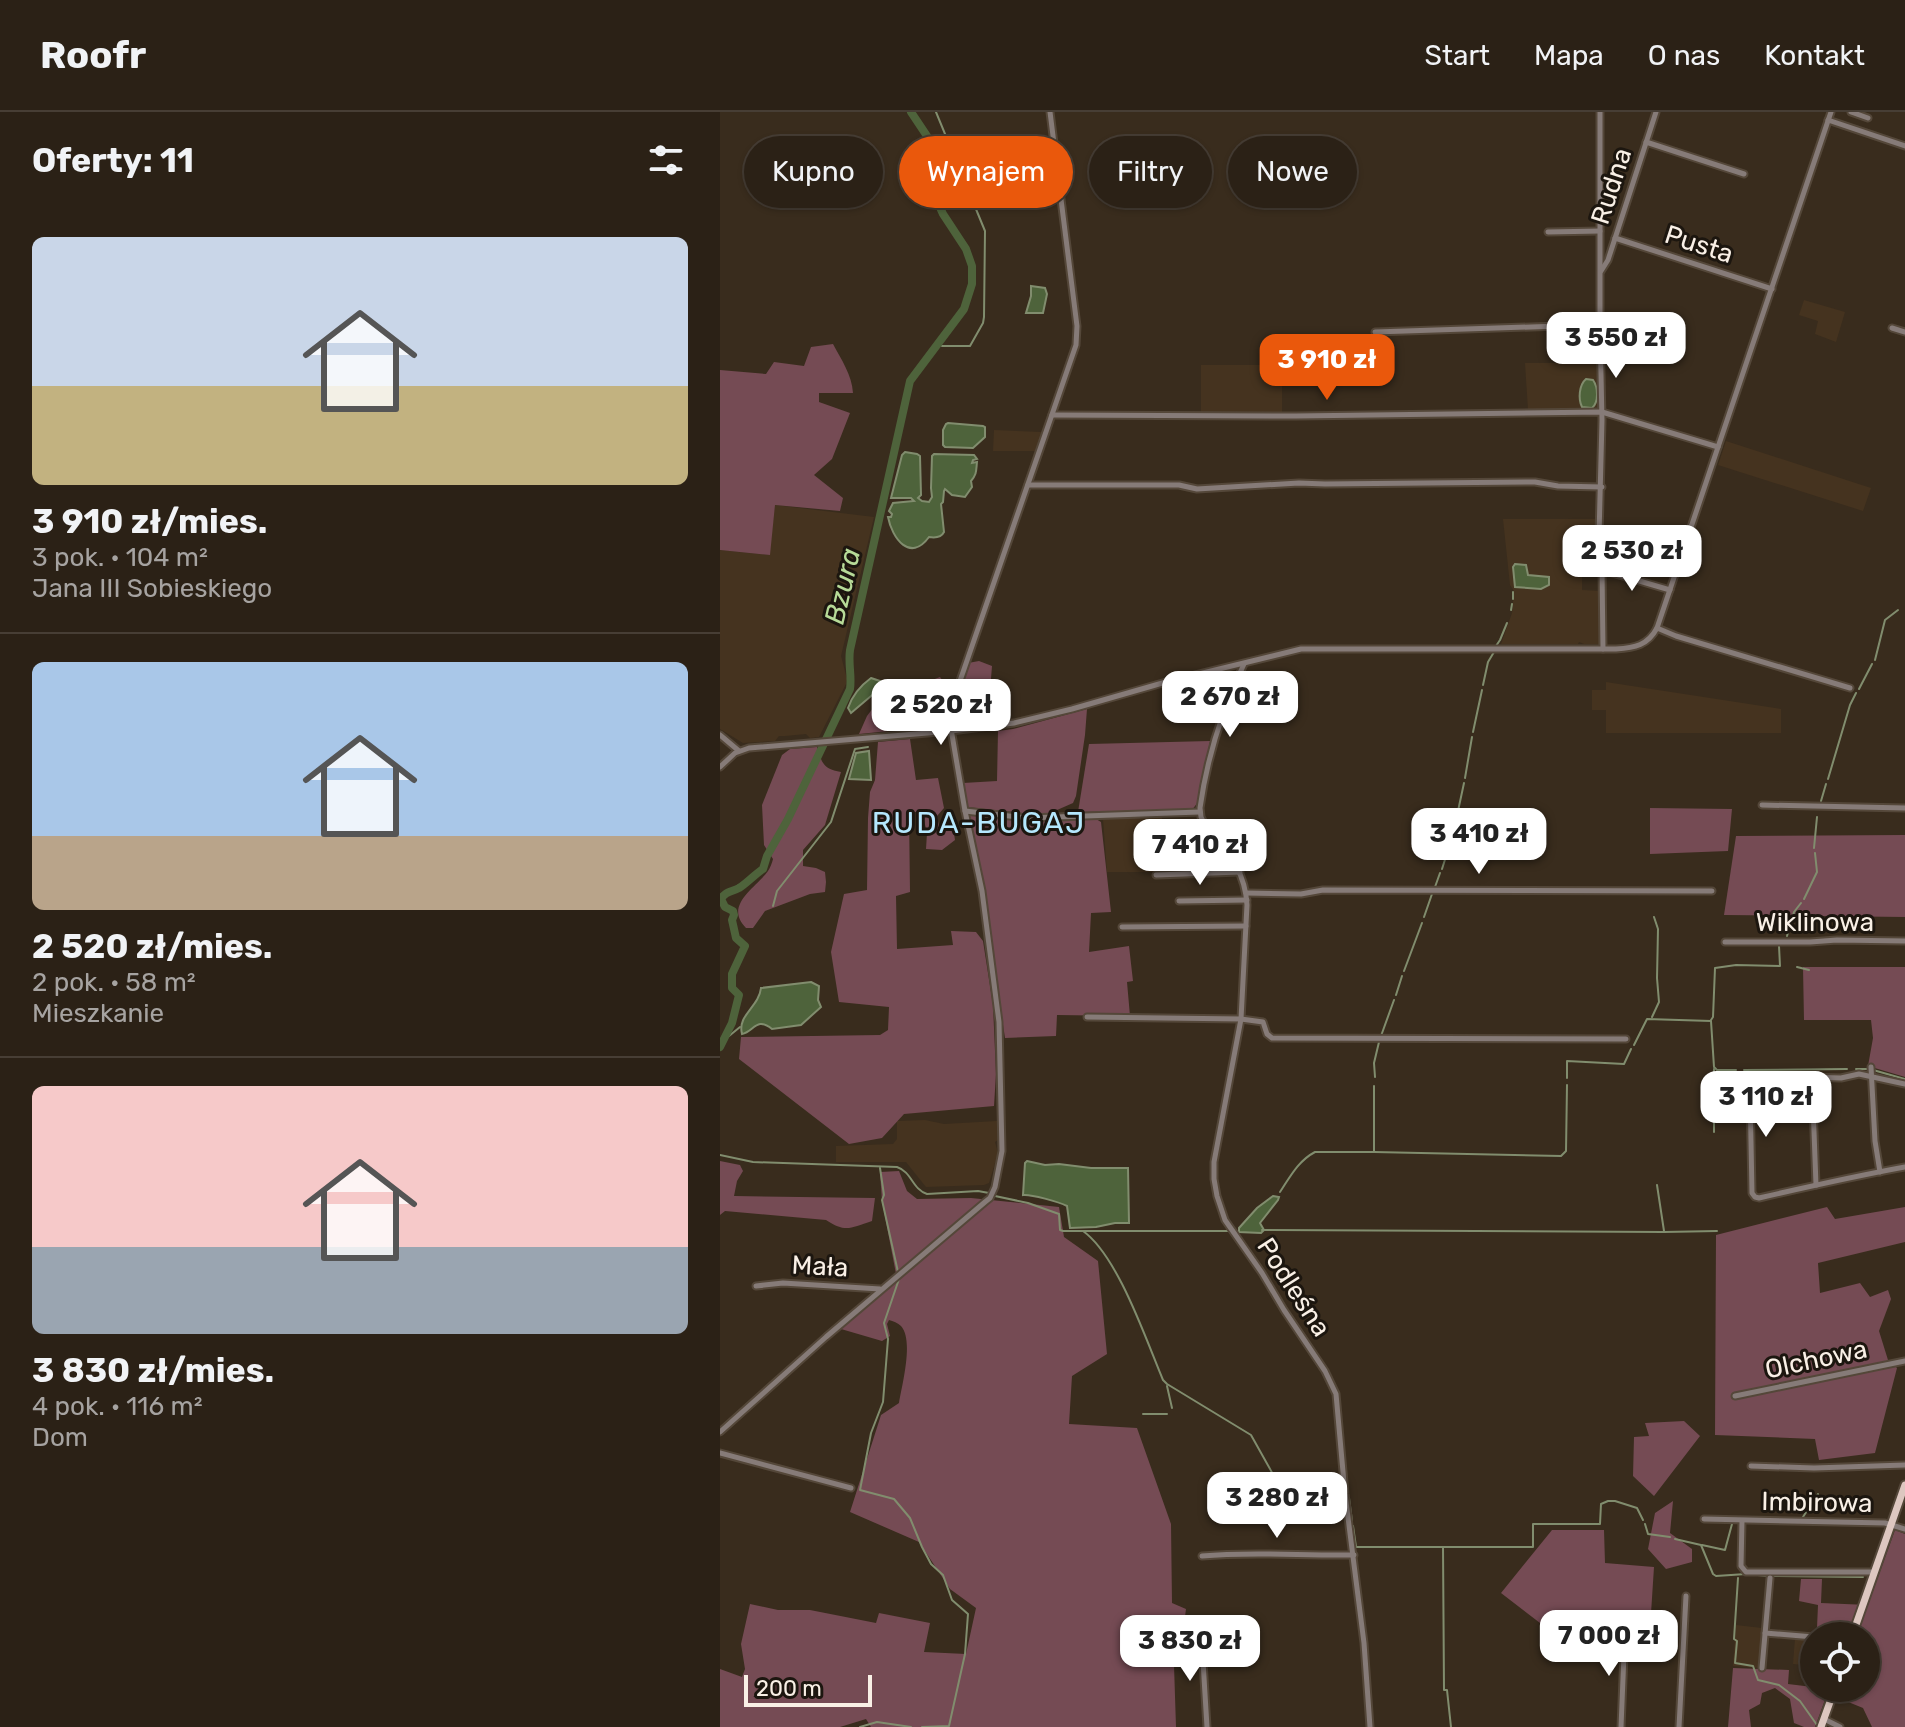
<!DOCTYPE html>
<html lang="pl">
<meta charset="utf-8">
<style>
:root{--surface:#2b2116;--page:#33291f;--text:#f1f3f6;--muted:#a6a3a1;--line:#473e35;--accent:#ea580c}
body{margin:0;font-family:Rubik,sans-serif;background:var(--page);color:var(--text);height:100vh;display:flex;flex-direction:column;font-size:30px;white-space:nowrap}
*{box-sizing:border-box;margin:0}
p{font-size:26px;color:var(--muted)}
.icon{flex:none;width:44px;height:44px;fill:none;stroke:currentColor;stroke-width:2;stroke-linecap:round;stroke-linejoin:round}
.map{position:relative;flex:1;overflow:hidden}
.drawer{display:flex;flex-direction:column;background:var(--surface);width:720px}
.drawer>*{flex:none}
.banner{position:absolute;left:24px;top:24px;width:760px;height:72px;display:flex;gap:16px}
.controls{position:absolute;left:1080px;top:1510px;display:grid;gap:16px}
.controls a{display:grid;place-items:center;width:80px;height:80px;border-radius:50%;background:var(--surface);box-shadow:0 2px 6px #0004,0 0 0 2px var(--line);font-size:40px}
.scale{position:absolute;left:24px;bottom:20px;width:128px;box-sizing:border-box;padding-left:8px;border:4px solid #f9f0e6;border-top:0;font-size:22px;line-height:28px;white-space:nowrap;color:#f9f0e6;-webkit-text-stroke:6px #1c160f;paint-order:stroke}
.price{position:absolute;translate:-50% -68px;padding:0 18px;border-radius:16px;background:#fff;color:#222;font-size:26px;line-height:52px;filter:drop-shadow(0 2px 4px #0008)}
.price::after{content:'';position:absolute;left:50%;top:48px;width:24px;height:18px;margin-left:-12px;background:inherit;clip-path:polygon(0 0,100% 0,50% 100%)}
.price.on{background:var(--accent);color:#fff}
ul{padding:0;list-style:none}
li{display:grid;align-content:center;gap:16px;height:424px;padding:0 32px}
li+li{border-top:2px solid var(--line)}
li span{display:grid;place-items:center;height:248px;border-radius:12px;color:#555}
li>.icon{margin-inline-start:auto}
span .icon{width:144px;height:144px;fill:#fffc;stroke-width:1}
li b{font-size:34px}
h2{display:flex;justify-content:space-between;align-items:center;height:96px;padding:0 32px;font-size:34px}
.chip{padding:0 28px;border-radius:36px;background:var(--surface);box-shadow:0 2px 6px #0004,0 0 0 2px var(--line);font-size:28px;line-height:72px}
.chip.on{background:var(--accent);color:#fff}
header{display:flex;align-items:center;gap:48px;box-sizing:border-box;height:112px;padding:0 40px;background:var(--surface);border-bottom:2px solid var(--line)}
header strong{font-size:38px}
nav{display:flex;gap:44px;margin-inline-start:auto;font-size:28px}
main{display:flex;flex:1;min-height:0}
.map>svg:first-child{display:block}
.built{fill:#45331f}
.green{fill:#754b54}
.water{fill:#4e633b;stroke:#818d6e;stroke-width:2}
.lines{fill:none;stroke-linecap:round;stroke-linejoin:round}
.stream{stroke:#818d6e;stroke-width:2}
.river{stroke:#4e633b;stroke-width:8}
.minor-casing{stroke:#544739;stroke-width:9}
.major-casing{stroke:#544739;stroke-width:11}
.minor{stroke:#867b78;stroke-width:5}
.major{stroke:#ddc7c0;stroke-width:7}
.labels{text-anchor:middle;stroke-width:6;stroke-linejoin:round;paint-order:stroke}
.street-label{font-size:26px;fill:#f9f0e6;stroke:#1c160f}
.water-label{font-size:28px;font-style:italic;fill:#b7db98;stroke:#1c160f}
.quarter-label{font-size:30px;letter-spacing:2px;fill:#b5e8fe;stroke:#1c160f}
</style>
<header>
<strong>Roofr</strong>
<nav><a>Start</a><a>Mapa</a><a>O nas</a><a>Kontakt</a></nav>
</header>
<main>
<section class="drawer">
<h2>Oferty: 11<svg class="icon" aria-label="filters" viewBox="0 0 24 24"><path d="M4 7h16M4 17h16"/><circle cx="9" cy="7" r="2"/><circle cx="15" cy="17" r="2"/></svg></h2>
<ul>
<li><span style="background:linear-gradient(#c9d6e8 60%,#c2b280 0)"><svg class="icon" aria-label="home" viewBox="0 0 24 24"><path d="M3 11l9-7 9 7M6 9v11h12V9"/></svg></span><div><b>3 910 zł/mies.</b><p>3 pok. · 104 m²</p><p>Jana III Sobieskiego</p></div></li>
<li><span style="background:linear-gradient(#a9c7e8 70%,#b9a48a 0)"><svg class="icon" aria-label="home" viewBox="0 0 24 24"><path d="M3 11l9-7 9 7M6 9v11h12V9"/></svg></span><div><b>2 520 zł/mies.</b><p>2 pok. · 58 m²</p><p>Mieszkanie</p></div></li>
<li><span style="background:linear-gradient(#f6c9c9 65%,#9aa5b1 0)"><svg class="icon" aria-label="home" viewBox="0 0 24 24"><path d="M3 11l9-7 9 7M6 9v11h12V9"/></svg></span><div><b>3 830 zł/mies.</b><p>4 pok. · 116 m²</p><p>Dom</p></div></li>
</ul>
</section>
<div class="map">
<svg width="1185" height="1615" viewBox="0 0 1185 1615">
<rect width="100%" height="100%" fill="#392c1d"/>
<g class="built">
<polygon points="1084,188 1125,200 1116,230 1095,222 1098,209 1079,203"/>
<polygon points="805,251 879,251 878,296 876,297 808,298"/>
<rect x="481" y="253" width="81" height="49"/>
<polygon points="274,318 322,320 315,339 273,339"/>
<polygon points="1006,329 1151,376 1143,399 998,353"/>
<polygon points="55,393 154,405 121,544 127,567 126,572 99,625 90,626 86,622 65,624 59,624 55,629 23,631 0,617 0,438 49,443"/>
<polygon points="783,407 878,407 876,421 878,423 879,451 877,458 864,457 862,459 862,478 880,479 879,532 864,532 859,530 858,532 781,532 792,501 794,479 790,473"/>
<polygon points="886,570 1061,597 1061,621 886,621 886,598 872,598 872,578 886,578"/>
<polygon points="390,704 442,704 442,760 387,760 383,707"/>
<polygon points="205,1008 224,1012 277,1009 278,1028 275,1030 278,1041 269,1071 264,1073 206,1075 186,1050 116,1050 116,1034 173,1032 177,1027 177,1009"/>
<polygon points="1016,1513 1042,1516 1039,1556 1013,1554"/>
<polygon points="1075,1526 1094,1528 1094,1554 1073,1552"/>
</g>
<g class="green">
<path d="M113,232C121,247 132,263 133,281H99V290L130,301L112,347L94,363L123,386L120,399L55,393L50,443L0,438V258L46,262L54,250L84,254L91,235Z"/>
<polygon points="259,549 272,554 269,592 265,597 250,596 249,585 242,584 241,575 248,551"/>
<path d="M220,565L230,579C225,605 214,600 199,616L139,622L147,604L165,580L176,572H202Z"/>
<polygon points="367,597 365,623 356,684 353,691 328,702 320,703 247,695 243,671 277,669 278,619 293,617"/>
<polygon points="190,627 196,668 218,666 224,696 217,704 219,714 233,715 235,728 222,738 206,737 207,721 202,700 189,700 190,780 176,784 177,837 233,833 231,819 256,820 263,829 273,893 276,962 274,994 184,1002 162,1026 129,1032 19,947 21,925 160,923 168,918 169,895 119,890 111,840 124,782 147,778 148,706 150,680 155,668 158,630"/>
<polygon points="490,629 478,690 472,698 358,700 369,632"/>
<path d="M97,635C102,652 104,657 121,660L105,713L83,738V754L96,756L105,760L106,770L105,780L90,782L45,799L33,816H26C3,793 37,775 48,759C50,756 52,751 53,747L44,733L42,693L62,643L70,637Z"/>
<polygon points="930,696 1012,697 1008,739 930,742"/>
<polygon points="249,702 307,708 376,707 381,710 391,800 371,801 369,840 409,834 413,869 407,870 410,904 337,903 336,924 285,926 257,739"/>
<polygon points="1185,723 1185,805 1004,803 1016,724"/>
<polygon points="1083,855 1185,855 1185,965 1148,954 1153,926 1151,908 1084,908"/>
<path d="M0,1049L20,1053L23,1059L17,1069L14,1084L155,1086L152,1109C130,1116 126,1121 106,1108L5,1099L0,1103Z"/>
<path d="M179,1059L187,1079L197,1087L251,1086L339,1095L344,1125L378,1149L387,1242L352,1264L349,1312L417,1316L451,1412L452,1491L466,1497L464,1512L453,1522L456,1615H151L146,1607L120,1615H0V1557L22,1565L25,1557L21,1532L30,1492L58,1498H90L156,1511L159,1501L210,1511L204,1540L246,1542L256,1496L230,1477L199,1430L130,1400L161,1303L179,1291C182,1273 194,1228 181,1214C178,1211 173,1209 169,1208L167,1212L170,1224L162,1229L121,1217L177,1167L162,1089L160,1060Z"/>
<polygon points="1107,1095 1115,1107 1185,1095 1185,1130 1098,1151 1100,1181 1140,1171 1150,1185 1168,1178 1171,1187 1159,1219 1168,1248 1177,1256 1155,1341 1099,1348 1095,1327 995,1323 996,1123"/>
<polygon points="964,1309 980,1324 934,1384 913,1364 914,1325 929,1324 925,1311"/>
<polygon points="953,1389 950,1421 972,1437 972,1450 946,1457 928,1437 935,1401"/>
<polygon points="832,1418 884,1418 885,1451 934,1455 930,1517 871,1550 781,1481"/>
<polygon points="1175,1418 1185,1422 1185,1615 1152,1615 1143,1596 1116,1585 1119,1576 1146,1576 1146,1524 1137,1524 1138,1520 1097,1516 1098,1493 1079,1489 1081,1467 1102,1467 1101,1491 1148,1493"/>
<polygon points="1013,1556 1069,1558 1068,1572 1109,1577 1095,1615 1084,1615 1074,1611 1070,1587 1055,1576 1042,1581 1040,1592 1029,1598 1031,1615 1008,1615"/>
</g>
<g class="water">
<polygon points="311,174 325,176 327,182 323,201 306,201 311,184"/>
<path d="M866,267L873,268C878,275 879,290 872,296L862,295C858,287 859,273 866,267Z"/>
<polygon points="228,311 263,314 265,315 265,325 253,336 225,335 223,333 223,318 226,312"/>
<path d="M185,340L197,342L200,344L201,383L198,386L202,389L209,390L212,385L211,376L212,344L214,342L254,343L257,347L253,348L252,351L257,350C256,359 257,362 251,369L252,375L245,385L232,383L225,377L224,379L223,390L221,392L224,420C221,426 215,426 209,425C190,451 172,426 168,405H171L172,402L169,399L173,391L194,389L191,386H171L182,343Z"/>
<polygon points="795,452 806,453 808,463 829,465 829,473 821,477 795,475 793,455"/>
<path d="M151,566L160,569L157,579L131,601L128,596C132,584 140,574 151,566Z"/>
<polygon points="149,639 151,668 129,667 136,641"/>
<path d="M91,870L99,874L98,888L101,895L81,913L52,917C36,904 34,920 22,922C17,903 39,895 41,876Z"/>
<path d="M307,1049L325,1053L339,1052L371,1056H408L409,1111H395L376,1115L350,1116L347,1094C339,1090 311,1082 303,1083L305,1051Z"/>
<polygon points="553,1084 559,1085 558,1088 540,1111 544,1118 541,1121 519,1120 519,1116 537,1096"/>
</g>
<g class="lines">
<g class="stream">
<polyline points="216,0 265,119 264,205 263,211 250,234 222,234"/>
<polyline points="793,487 793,480"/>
<polyline points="791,498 792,492"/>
<polyline points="776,534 780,528 787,511"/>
<polyline points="1155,548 1165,508 1178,498"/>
<polyline points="763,573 768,550 774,540"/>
<polyline points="1139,577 1152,552"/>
<polyline points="753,620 762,578"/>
<polyline points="745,666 752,625"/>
<polyline points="1108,667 1130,593 1136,581"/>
<polyline points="1101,689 1106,672"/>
<polyline points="738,699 744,671"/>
<polyline points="1094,736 1097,705"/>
<polyline points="722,757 735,716 737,704"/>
<polyline points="715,775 720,761"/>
<polyline points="1084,787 1097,760 1095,741"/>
<polyline points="53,794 57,779 111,710 135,637 148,635"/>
<polyline points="704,805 712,782"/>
<polyline points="1067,824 1074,800 1081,791"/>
<polyline points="1077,855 1089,858"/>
<polyline points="684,859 702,811"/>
<polyline points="676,883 682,864"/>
<polyline points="932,905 939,890 937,866 938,817 934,805"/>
<polyline points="991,908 993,905 995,856 1016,853 1060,854 1059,834"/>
<polyline points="6,924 9,924 20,915"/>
<polyline points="661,924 674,888"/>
<polyline points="914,933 927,907 991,909 994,955 997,958 1016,958"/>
<polyline points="994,957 994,1020"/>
<polyline points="1136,957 1148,957"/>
<polyline points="1024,958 1127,957"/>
<polyline points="1153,958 1185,967"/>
<polyline points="655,965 654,951 659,930"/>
<polyline points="847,966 847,949 904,952 911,937"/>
<polyline points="654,1040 841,1044 846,1039 847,973"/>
<path d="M0,1043L33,1050L177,1055C192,1060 192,1077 207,1082L258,1079L269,1081"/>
<polyline points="160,1056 164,1083 162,1088 178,1160"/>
<polyline points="937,1073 944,1119"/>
<path d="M560,1080C570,1065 578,1049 595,1040H654V974"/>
<polyline points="275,1084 308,1091 339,1102 340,1118 343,1119 508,1119"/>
<polyline points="542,1118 944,1120 997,1119"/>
<path d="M363,1119C398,1144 426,1228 443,1268L447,1272L531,1323L564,1382L574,1387H623"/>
<polyline points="179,1167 164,1211 168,1227 163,1290 151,1321 140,1378 174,1387 190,1406 202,1435 211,1452 223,1463 232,1488 248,1502 245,1542 229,1614 202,1615"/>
<polyline points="447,1274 452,1296"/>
<polyline points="423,1302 447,1302"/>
<polyline points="629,1386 632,1409"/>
<polyline points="1081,1408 1098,1382"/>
<polyline points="925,1412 928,1422 950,1425"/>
<polyline points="633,1414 636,1435 813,1435 813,1412 880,1412 881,1392 888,1389 895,1389 917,1396 923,1408"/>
<polyline points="955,1427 981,1433 993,1462 996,1464 1026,1462 1049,1464 1143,1465"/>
<polyline points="982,1433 1005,1438 1012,1412"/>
<polyline points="723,1435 724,1578 727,1578 731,1615"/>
<polyline points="1018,1466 1014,1527 1017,1529 1015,1551 1033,1554 1038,1568 1059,1573 1080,1589 1097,1613"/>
<polyline points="140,1615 157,1610 191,1615"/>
</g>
<path class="river" d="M0,935L12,911L19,883L12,876V862L25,834L16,826L12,808L14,803L13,799L5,795L1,787C6,779 11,780 19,776C27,771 34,763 43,757L47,744L68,707L130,577C132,564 128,552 130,538L190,269L244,197L252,172V154L246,137L223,102L214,82L212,70V37L209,27L191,0"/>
<g class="minor-casing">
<g id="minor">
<polyline points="880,0 880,216 882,308 879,424 882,458 883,537"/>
<polyline points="1131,0 1148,6"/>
<polyline points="1108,8 1185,34"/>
<polyline points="926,30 1024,62"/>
<polyline points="828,120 880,119"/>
<polyline points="895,126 1052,177"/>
<polyline points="881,159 888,148 936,0"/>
<polyline points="1172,216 1185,220"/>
<polyline points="655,220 840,214 880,216"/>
<polyline points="332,303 576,304 882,300 998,335"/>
<polyline points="308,373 459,373 477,377 579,371 605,372 815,370 838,374 882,375"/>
<polyline points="882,458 950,478"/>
<polyline points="937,516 956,524 1130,576"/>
<path d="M524,552C502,598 487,646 480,696L481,705L485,713C507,740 525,757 527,793L521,907L494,1050V1067L497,1084L505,1108L542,1161L564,1198L605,1259L616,1282L625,1382L644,1531L650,1615"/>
<polyline points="0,623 19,639"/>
<path d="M0,655L15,641L29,636L231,619L294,611L352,597L446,570L581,537H896C915,536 928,533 937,516L1111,0"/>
<polyline points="1042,693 1185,696"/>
<polyline points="245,699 307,706 480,700"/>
<polyline points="436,763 520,760"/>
<polyline points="526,781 581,782 603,778 992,779"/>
<polyline points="459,789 527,788"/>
<polyline points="402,815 526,814"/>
<polyline points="1005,830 1090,830 1117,828 1185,829"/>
<polyline points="367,905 521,907 543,910 547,922 552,926 906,927"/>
<polyline points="1151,955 1155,1029 1160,1060"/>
<polyline points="1092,966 1096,1073"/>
<path d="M1185,972L1139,962L1121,966L1044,964C1034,965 1032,968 1030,978L1032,1081L1035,1085L1039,1086C1087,1075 1136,1064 1185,1055"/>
<polyline points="36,1174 63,1171 160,1177"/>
<polyline points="1015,1284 1185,1249"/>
<polyline points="0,1320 106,1225 265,1090 270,1086 275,1075 282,1039 279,910 262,779 245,699 229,605 232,592 356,233 357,214 330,0"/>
<polyline points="0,1341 131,1376"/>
<polyline points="1031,1354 1094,1356 1185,1353"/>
<polyline points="984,1407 1165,1411 1185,1417"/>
<polyline points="1022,1409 1021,1454 1026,1460 1154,1460"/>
<path d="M482,1444C533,1439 583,1444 634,1443"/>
<polyline points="1045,1521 1094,1525"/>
<polyline points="487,1531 483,1549 487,1615"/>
<polyline points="1042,1556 1050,1466"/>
<polyline points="1104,1607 1120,1615"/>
<polyline points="901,1615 905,1518"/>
<polyline points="959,1615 966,1484"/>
</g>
</g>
<g class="major-casing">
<g id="major">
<polyline points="1132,1524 1185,1373"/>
<polyline points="1101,1615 1115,1576"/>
</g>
</g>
<use href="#minor" class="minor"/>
<use href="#major" class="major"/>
</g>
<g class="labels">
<g class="street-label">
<text transform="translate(891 74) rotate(-72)" y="9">Rudna</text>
<text transform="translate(979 132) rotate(18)" y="9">Pusta</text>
<text x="1095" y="819">Wiklinowa</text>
<text transform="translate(100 1154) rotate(3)" y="9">Mała</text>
<text transform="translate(574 1175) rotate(57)" y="9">Podleśna</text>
<text transform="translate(1096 1247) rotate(-12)" y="9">Olchowa</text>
<text transform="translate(1097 1390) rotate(1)" y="9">Imbirowa</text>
</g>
<g class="water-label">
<text transform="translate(122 474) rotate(-77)" y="10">Bzura</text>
</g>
<g class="quarter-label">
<text x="259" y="721">RUDA-BUGAJ</text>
</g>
</g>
</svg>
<div class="controls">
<a><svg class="icon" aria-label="locate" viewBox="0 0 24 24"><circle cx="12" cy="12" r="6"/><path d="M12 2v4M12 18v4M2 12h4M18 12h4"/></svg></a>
</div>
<div class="scale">200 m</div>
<b class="price" style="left:896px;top:268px">3 550 zł</b>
<b class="price on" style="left:607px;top:290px">3 910 zł</b>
<b class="price" style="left:912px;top:481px">2 530 zł</b>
<b class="price" style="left:510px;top:627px">2 670 zł</b>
<b class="price" style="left:221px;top:635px">2 520 zł</b>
<b class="price" style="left:759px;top:764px">3 410 zł</b>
<b class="price" style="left:480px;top:775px">7 410 zł</b>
<b class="price" style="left:1046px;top:1027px">3 110 zł</b>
<b class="price" style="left:557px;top:1428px">3 280 zł</b>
<b class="price" style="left:889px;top:1566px">7 000 zł</b>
<b class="price" style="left:470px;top:1571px">3 830 zł</b>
<div class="banner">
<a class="chip">Kupno</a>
<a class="chip on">Wynajem</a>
<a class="chip">Filtry</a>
<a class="chip">Nowe</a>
</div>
</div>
</main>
